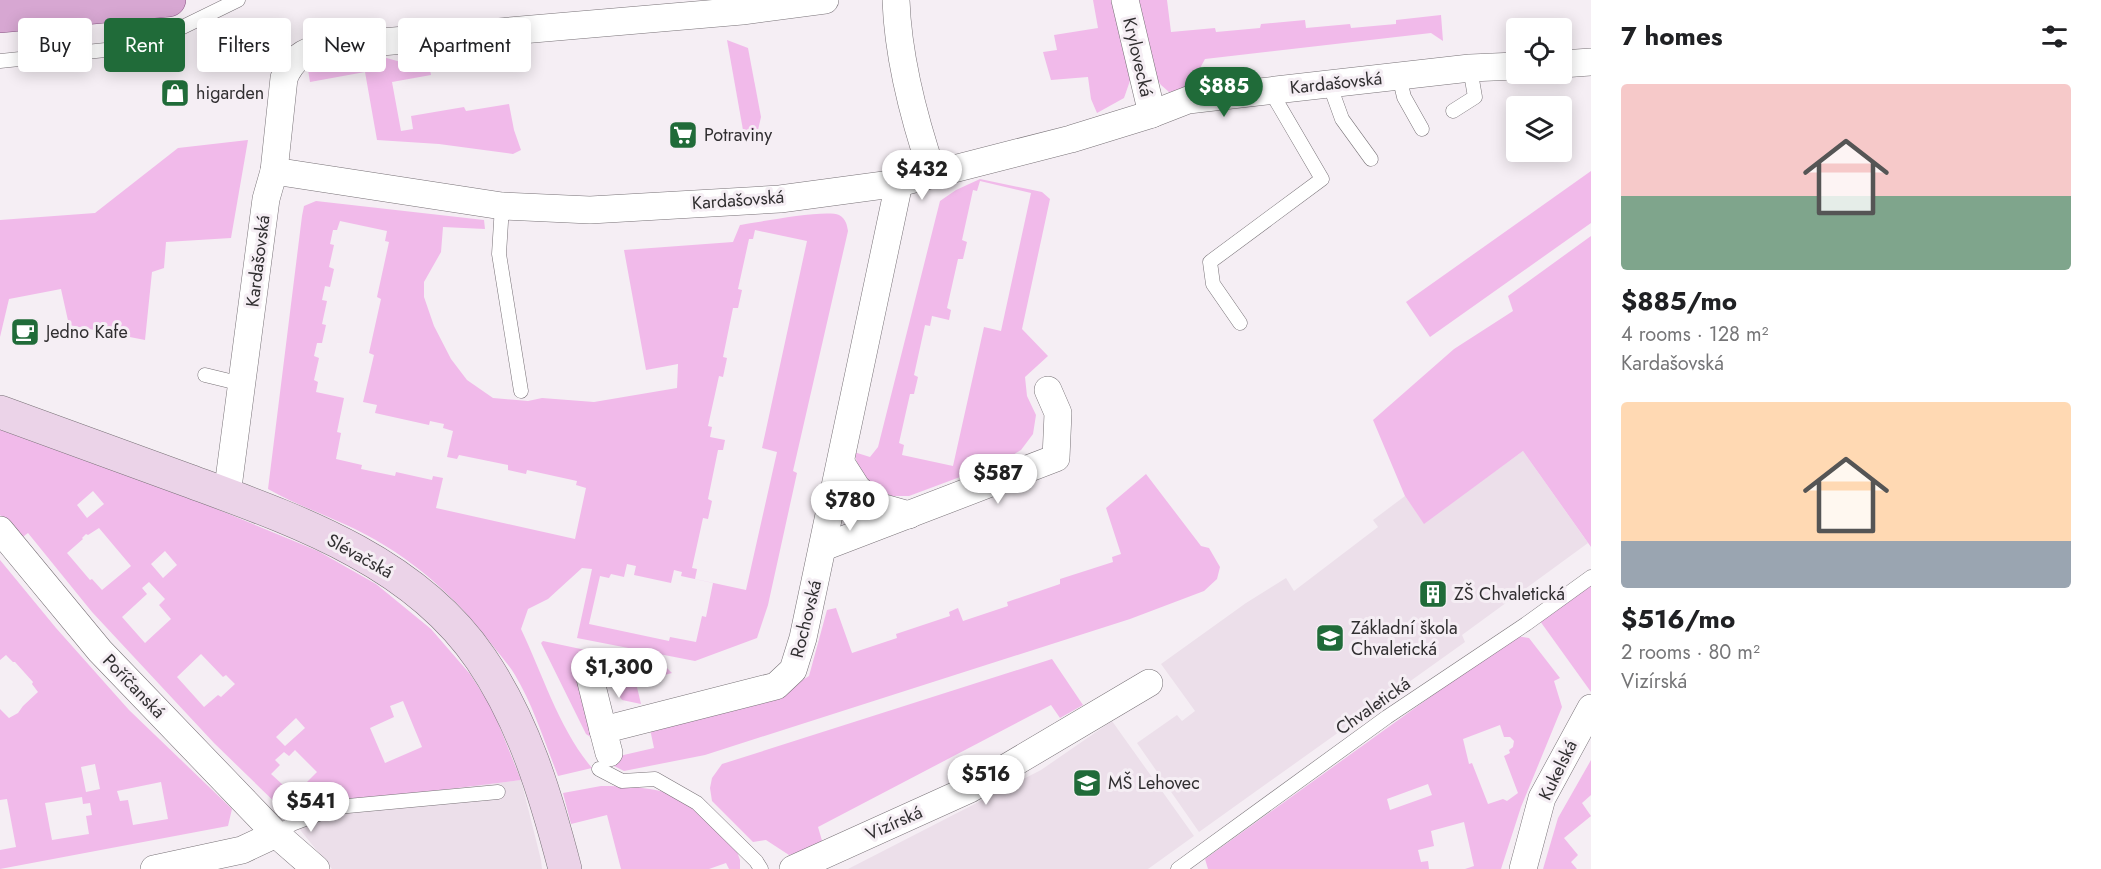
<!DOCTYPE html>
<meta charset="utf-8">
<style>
:root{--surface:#fff;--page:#f2f2f2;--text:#202124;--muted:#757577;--accent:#206b39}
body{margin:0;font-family:Jost,sans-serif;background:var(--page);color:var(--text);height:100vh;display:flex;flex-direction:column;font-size:22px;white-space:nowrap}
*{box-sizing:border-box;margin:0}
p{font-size:20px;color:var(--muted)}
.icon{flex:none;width:33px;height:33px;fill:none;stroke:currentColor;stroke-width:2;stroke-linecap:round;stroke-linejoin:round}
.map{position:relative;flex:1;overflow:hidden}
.panel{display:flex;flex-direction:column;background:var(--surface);width:510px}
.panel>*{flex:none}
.banner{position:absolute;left:18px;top:18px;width:570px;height:54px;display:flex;gap:12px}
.controls{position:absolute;left:1506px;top:18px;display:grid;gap:12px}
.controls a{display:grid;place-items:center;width:66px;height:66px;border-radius:6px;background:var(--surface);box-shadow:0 3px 15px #0003;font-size:30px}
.price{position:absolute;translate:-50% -51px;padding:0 14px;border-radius:21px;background:#fff;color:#222;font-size:20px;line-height:39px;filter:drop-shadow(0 2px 3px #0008)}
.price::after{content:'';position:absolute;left:50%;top:36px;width:18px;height:14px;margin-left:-9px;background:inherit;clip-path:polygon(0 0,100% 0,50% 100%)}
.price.selected{background:var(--accent);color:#fff}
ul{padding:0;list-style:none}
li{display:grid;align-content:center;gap:12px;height:318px;padding:0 30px}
li span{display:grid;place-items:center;height:186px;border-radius:6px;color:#555}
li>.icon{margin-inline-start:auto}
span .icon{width:108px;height:108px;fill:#fffc;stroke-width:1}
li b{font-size:26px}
h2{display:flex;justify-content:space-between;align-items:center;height:72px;padding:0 30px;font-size:26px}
.pill{padding:0 21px;border-radius:6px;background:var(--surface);box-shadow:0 3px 15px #0003;font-size:21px;line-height:54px}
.pill.selected{background:var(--accent);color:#fff}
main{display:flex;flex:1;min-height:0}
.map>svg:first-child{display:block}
.built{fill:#ecdfea}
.green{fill:#f1baea;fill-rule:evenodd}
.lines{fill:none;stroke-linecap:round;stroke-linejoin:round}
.lane-casing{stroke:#787277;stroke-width:15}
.street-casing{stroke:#787277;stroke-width:28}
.secondary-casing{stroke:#787277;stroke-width:34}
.primary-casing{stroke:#8b5786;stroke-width:34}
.lane{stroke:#fff;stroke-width:14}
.street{stroke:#fff;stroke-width:27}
.secondary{stroke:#ebd3e8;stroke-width:33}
.primary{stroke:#d7a7d2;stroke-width:33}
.labels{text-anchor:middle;stroke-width:6;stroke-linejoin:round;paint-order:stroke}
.street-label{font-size:18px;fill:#312f31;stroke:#f5eef4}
.poi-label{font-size:18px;fill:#312f31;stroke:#f5eef4;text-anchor:start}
</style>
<main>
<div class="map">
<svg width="1591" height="869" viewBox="0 0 1591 869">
<rect width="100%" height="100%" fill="#f5eef4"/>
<g class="built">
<polygon points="1523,451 1588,543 1462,635 1465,642 1199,832 1137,743 1177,715 1182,721 1195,711 1161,664 1246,603 1286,578 1294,591 1378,527 1373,520 1405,496 1424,523"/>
<polygon points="1112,721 1194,836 1148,869 848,869 1041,770"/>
<polygon points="521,780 541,860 542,869 332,869 288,815 329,804"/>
</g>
<g class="green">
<polygon points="1093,0 1115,0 1133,72 1124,98 1097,113 1091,99 1088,77 1051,80 1043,52 1057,50 1054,35 1098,28"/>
<polygon points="1131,0 1167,0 1171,32 1215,28 1216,32 1260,28 1261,24 1305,20 1306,28 1350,24 1351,28 1396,24 1396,20 1441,15 1443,41 1431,33 1205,59 1188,90 1169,92 1161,85 1154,75"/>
<polygon points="727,40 748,48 761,117 758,130 749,134 743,130"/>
<polygon points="361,51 430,70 431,75 392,82 401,131 413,129 411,116 464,107 466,111 509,104 514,130 521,150 513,154 439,144 377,140 365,72 310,82 307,64"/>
<polygon points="248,140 231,238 166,242 164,268 152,272 145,340 69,325 61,289 9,299 0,337 0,220 95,213 178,148"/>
<polygon points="1591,171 1591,223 1430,337 1406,302"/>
<path d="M980,179L1042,192L1050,199L1022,329L1048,356L1025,377L1027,396L1036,415L1033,434L1021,450L1003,461L909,496H891L871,484L858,466L854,452L870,457L878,447L940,201L956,190ZM980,181L1031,193L1001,331L984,327L953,466L902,455L904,445L899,443L910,394H914L918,377L914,375L925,325L930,326L932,316L949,320L951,310L947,308L958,259H963L967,242L962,240L973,190L977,191Z"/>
<path d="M316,201L484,220L485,229L443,227L441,252L424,282V297L434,326L451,359L467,380L493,398L528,401L542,398L594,402L677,388L678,364L646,370L624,250L733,242L740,225C759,222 826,209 839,215C846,219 847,225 848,231L793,471L797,473L768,605L757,638L695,661L577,638L592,569L582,568L548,599L528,609L521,629C543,675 559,729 592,768L558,776C545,743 533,705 515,675C509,665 500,655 493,646C455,596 412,557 355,529C326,515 296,505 268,489L302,216L304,206ZM340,221L387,231L385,241L389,242L377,297L381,299L369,353L374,355L363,402L377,405L375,413L429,425L430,421L444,424L443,428L453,431L447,457L457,459L459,455L508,465V470L526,474L527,470L577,481L576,485L586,488L575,539L436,508L443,478L433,476L432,480L396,472L395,476L361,469L362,465L336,459L341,433L337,432L344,398L316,392L318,382L314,380L319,358L314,356L317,343H322L326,325L322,324L327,301L322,300L325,286L330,287L334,269L329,267L334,245L330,244L333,230H337ZM755,230L807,241L762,448L777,452L746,590L695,579L697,569L692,568L703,518L708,519L712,501L708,499L718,450H723L725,440L710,437L712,427L708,426L719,376L723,377L727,358L723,357L733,308H738L742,290L738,289L749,239H753ZM627,564L636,566L634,575L671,583L674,570L682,572L681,576L713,583L706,617L702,616L696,642L670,637L669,641L589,624L600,576L609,578L611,574L624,577Z"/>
<polygon points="1591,236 1591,547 1523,451 1424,524 1405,496 1373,420 1454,349 1513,311 1508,296"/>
<path d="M0,426L130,473L318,551L376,584L431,629L470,674L492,708L521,780L329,804L288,815L214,743L92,612L28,533L20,539L0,515ZM93,491L104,504L87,518L77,505ZM99,528L131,566L102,590L92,579L90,580L67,553L83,539L82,538L86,534L88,535ZM165,551L177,565L163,578L151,564ZM149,582L165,599L159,605L171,619L145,643L122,617L147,594L142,588ZM201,654L223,677L226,675L235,684L221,697L218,695L204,707L177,677ZM403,701L422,747L385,763L370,728L394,717L390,706ZM296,718L305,728L285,746L276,737ZM295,750L317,772L294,795L271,774L280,765L275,760L284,752L289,756Z"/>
<polygon points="1146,474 1201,546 1209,548 1220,567 1217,579 1204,591 1130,619 705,755 624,771 602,760 654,748 650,729 775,697 809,676 827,610 836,608 852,653 897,638 896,634 950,616 949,612 958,608 963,621 1008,606 1007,602 1060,584 1060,579 1113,562 1112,557 1121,554 1106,508"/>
<path d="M0,560L56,628L129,710L232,809L228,826L0,869V850L16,847L7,799L0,800V709L9,718L18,713L23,706L38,692L32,684L33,682L15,662H13L6,655L0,660ZM95,764L100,789L86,792L81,767ZM161,782L168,819L133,825L128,800L120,801L117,791ZM82,797L83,804L90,803L92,815L86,816L89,834L52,840L45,803Z"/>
<polygon points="1591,584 1591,692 1540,621"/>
<path d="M1515,636L1529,638L1560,678L1554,681L1562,707L1521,807L1501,869H1465L1474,866L1464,822L1431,831L1434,846L1418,850L1421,862L1428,861L1429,869H1208L1205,859ZM1500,725L1504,737H1510L1514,741L1513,747L1509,750L1510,753L1504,756L1518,793L1507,801L1503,799L1488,804L1472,763L1469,764L1463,739ZM1428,784L1432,795L1390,810L1387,799Z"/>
<polygon points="543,641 666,667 672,673 636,683 641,704 622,700 601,669 579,678 595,740 586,734 541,643"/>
<polygon points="1052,659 1083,705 1060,718 1051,705 818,827 823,844 810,850 789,855 766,840 753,842 712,801 710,788 712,778 722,764"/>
<polygon points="1591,760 1591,795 1582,803 1591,816 1564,838 1578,855 1571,862 1577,869 1543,869 1558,818"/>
<path d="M601,786C623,786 666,787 684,801C702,815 719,833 736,849L740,860V869H729L726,863L709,869H621L607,815L571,824L563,793Z"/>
</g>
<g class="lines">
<g class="lane-casing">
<g id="lane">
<polyline points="0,61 134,47 152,42 238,0"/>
<polyline points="1399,76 1404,97 1422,129"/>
<polyline points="1329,83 1342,119 1371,159"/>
<polyline points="1453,111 1475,97 1470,68"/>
<polyline points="502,206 499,254 521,391"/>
<polyline points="1240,323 1213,284 1210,262 1322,179 1270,90"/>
<polyline points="205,375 242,384"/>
<polyline points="599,769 622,781 655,779 697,803 756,861 761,869"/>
<polyline points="276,834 292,824 337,807 498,792"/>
<polyline points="1178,869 1387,717 1526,624 1591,577"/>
</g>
</g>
<g class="street-casing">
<g id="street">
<path d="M896,0C898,59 914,119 933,175"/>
<polyline points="1125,0 1152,114"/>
<polyline points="1562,64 1591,62"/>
<path d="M274,171L284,78C292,59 304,51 323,47L742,11L825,0"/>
<polyline points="841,463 857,488 877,506 909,515"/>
<polyline points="227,495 266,199 274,171 502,206 590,210 780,199 899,183 1071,139 1152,114 1188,100 1470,68 1516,66"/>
<polyline points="0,530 100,651 276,834 316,869"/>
<polyline points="824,547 1056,458 1058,413 1048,390"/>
<polyline points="590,678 603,730"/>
<polyline points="609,753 603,730 776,686 793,670 803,638 899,183"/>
<polyline points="154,869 242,850 276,834"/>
<polyline points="793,869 970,789 1149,683"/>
<polyline points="1523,869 1542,798 1591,708"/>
</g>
</g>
<g class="secondary-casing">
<path id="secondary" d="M0,412C61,434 122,456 184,479C292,519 413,559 481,659C524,722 546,796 565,869"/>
</g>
<g class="primary-casing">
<polyline id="primary" points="0,16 169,0"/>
</g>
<use href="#lane" class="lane"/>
<use href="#street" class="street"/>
<use href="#secondary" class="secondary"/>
<use href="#primary" class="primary"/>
</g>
<defs>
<g id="shop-square" transform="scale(1.5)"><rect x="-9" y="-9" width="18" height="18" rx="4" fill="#206b39" stroke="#f5eef4"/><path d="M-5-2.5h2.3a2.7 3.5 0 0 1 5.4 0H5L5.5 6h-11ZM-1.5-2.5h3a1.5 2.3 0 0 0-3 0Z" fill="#fff"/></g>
<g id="supermarket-square" transform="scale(1.5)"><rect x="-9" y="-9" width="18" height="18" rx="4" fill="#206b39" stroke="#f5eef4"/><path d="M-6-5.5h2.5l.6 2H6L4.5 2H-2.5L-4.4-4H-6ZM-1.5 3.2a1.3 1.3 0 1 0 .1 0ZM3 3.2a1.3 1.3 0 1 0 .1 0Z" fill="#fff"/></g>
<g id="cafe-square" transform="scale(1.5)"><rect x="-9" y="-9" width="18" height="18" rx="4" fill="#206b39" stroke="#f5eef4"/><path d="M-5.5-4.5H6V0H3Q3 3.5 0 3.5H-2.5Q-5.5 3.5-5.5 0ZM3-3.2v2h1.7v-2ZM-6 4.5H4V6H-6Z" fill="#fff"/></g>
<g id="building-square" transform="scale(1.5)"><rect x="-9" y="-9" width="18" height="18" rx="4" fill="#206b39" stroke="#f5eef4"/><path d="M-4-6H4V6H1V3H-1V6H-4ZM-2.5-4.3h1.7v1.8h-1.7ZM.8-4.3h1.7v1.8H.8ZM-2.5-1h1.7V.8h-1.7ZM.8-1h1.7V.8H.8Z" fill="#fff"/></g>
<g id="school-square" transform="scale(1.5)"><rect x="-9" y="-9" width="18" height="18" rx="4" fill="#206b39" stroke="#f5eef4"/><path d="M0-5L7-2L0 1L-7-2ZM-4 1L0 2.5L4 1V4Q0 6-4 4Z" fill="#fff"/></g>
</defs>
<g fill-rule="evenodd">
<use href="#shop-square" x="175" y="93"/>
<use href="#supermarket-square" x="683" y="135"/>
<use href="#cafe-square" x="25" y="332"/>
<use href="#building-square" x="1433" y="594"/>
<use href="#school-square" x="1330" y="638"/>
<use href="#school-square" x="1087" y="783"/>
</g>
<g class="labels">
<g class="street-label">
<text transform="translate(1138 57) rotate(77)" y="6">Krylovecká</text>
<text transform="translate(1336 83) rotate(-6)" y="6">Kardašovská</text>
<text transform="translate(738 200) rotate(-4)" y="6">Kardašovská</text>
<text transform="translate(258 261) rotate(-83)" y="6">Kardašovská</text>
<text transform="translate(360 556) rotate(29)" y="6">Slévačská</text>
<text transform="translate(806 619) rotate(-76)" y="6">Rochovská</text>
<text transform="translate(134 686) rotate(46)" y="6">Poříčanská</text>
<text transform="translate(1373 706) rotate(-35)" y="6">Chvaletická</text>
<text transform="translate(1558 770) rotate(-64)" y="6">Kukelská</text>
<text transform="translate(894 823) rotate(-24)" y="6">Vizírská</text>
</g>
<g class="poi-label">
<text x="196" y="99">higarden</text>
<text x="704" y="141">Potraviny</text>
<text x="46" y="338">Jedno Kafe</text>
<text x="1454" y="600">ZŠ Chvaletická</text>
<text x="1351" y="634">Základní škola<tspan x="1351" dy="21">Chvaletická</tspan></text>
<text x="1108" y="789">MŠ Lehovec</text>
</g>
</g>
</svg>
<div class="controls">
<a><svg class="icon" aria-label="locate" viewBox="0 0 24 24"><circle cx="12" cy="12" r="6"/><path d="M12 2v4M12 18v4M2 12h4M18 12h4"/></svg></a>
<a><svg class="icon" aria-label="layers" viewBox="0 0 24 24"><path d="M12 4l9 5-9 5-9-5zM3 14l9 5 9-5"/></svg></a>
</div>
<b class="price selected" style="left:1224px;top:118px">$885</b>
<b class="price" style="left:922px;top:201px">$432</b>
<b class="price" style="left:998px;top:505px">$587</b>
<b class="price" style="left:850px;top:532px">$780</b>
<b class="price" style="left:619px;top:699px">$1,300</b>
<b class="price" style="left:986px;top:806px">$516</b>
<b class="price" style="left:311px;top:833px">$541</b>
<div class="banner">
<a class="pill">Buy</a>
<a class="pill selected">Rent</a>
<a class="pill">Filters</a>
<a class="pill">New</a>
<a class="pill">Apartment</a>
</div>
</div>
<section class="panel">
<h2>7 homes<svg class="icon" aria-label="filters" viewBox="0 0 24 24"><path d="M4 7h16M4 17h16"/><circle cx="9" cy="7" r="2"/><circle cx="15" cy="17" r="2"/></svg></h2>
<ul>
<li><span style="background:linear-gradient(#f6c9c9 60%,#7fa58c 0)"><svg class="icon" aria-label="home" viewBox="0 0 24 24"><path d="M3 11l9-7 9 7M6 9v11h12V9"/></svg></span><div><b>$885/mo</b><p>4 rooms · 128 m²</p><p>Kardašovská</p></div></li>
<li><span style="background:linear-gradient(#ffd9b3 75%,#9aa5b1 0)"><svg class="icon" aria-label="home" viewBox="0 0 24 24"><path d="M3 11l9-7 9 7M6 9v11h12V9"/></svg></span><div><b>$516/mo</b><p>2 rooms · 80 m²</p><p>Vizírská</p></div></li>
</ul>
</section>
</main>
